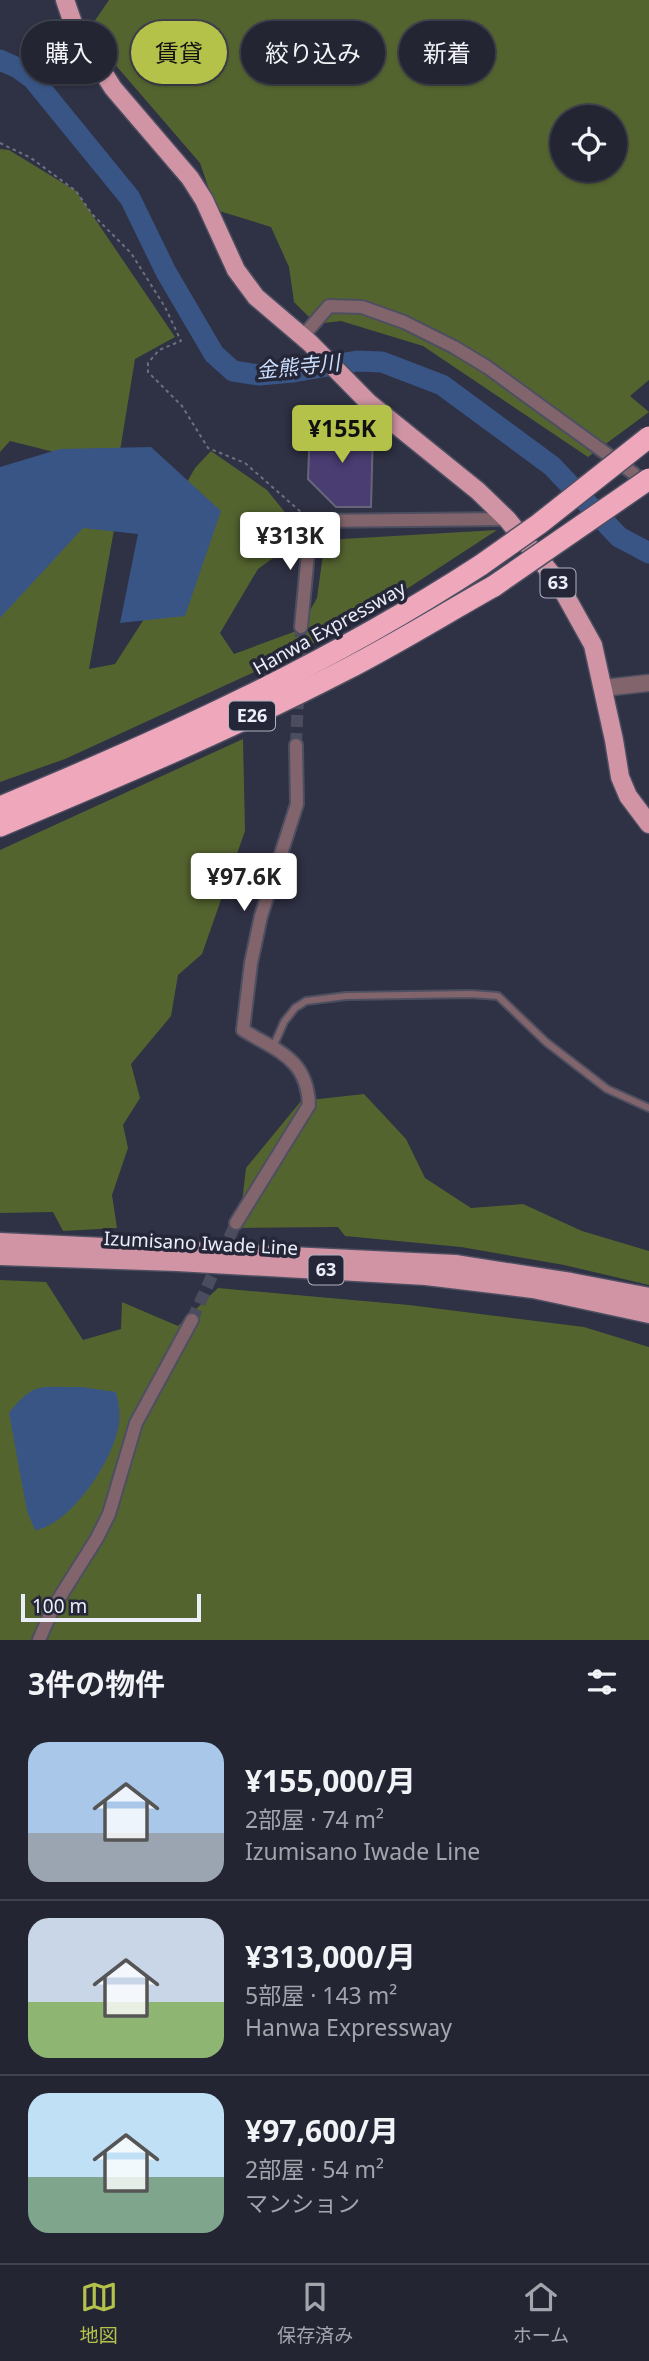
<!DOCTYPE html>
<html lang="ja">
<meta charset="utf-8">
<style>
:root{--surface:#232533;--page:#2f313f;--text:#f1f3f6;--muted:#a3a5ac;--line:#40424e;--accent:#b4c24a}
body{margin:0;font-family:"Noto Sans","Noto Sans JP",sans-serif;background:var(--page);color:var(--text);height:100vh;display:flex;flex-direction:column;font-size:26px;white-space:nowrap}
*{box-sizing:border-box;margin:0}
p{font-size:23px;color:var(--muted)}
.icon{flex:none;width:38px;height:38px;fill:none;stroke:currentColor;stroke-width:2;stroke-linecap:round;stroke-linejoin:round}
.map{position:relative;height:1640px;overflow:hidden}
.details{display:flex;flex-direction:column;background:var(--surface);flex:1}
.details>*{flex:none}
.banner{position:absolute;left:21px;top:21px;width:607px;height:63px;display:flex;gap:14px}
.controls{position:absolute;left:550px;top:105px;display:grid;gap:14px}
.controls a{display:grid;place-items:center;width:77px;height:77px;border-radius:50%;background:var(--surface);box-shadow:0 2px 5px #0004,0 0 0 2px var(--line);font-size:35px}
.scale{position:absolute;left:21px;bottom:18px;width:180px;box-sizing:border-box;padding-left:7px;border:4px solid #ebedf9;border-top:0;font-size:19px;line-height:24px;white-space:nowrap;color:#ebedf9;-webkit-text-stroke:5px #252739;paint-order:stroke}
.price{position:absolute;translate:-50% -60px;padding:0 16px;border-radius:7px;background:#fff;color:#222;font-size:23px;line-height:46px;filter:drop-shadow(0 2px 4px #0008)}
.price::after{content:'';position:absolute;left:50%;top:42px;width:21px;height:16px;margin-left:-10px;background:inherit;clip-path:polygon(0 0,100% 0,50% 100%)}
.price.selected{background:var(--accent);color:#111}
ul{padding:0;list-style:none}
li{display:flex;align-items:center;gap:21px;height:175px;padding:0 28px}
li+li{border-top:2px solid var(--line)}
li span{display:grid;place-items:center;flex:none;width:196px;height:140px;border-radius:21px;color:#555}
li>.icon{margin-inline-start:auto}
span .icon{width:84px;height:84px;fill:#fffc;stroke-width:1}
li b{font-size:30px}
h2{display:flex;justify-content:space-between;align-items:center;height:84px;padding:0 28px;font-size:30px}
.pill{padding:0 24px;border-radius:32px;background:var(--surface);box-shadow:0 2px 5px #0004,0 0 0 2px var(--line);font-size:24px;line-height:63px}
.pill.selected{background:var(--accent);color:#111}
.tabs{display:flex;justify-content:space-around;align-items:center;height:98px;border-top:2px solid var(--line);background:var(--surface);font-size:19px;color:var(--muted)}
.tabs a{display:grid;justify-items:center;gap:4px}
.tabs .selected{color:var(--accent)}
.map>svg:first-child{display:block}
.green{fill:#54642f;fill-rule:evenodd}
.water{fill:#395586}
.lines{fill:none;stroke-linecap:round;stroke-linejoin:round}
.river{stroke:#395586;stroke-width:21}
.building{fill:#493d72;stroke:#68657b;stroke-width:2}
.minor-tunnel{stroke:#4b4d5f;stroke-width:12;stroke-dasharray:12 6;stroke-linecap:butt}
.service-casing{stroke:#4d4f61;stroke-width:10}
.minor-casing{stroke:#4d4f61;stroke-width:16}
.tertiary-casing{stroke:#4d4f61;stroke-width:19}
.primary-casing{stroke:#4d4f61;stroke-width:21}
.motorway-casing{stroke:#4d4f61;stroke-width:24}
.path{stroke:#6e7081;stroke-width:2;stroke-dasharray:3.5 3.5;stroke-linecap:butt}
.service{stroke:#82656c;stroke-width:6}
.minor{stroke:#82656c;stroke-width:12}
.tertiary{stroke:#82656c;stroke-width:16}
.primary{stroke:#d094a5;stroke-width:18}
.motorway{stroke:#efa7bc;stroke-width:21}
.motorway-bridge-casing{stroke:#4d4f61;stroke-width:24;stroke-linecap:butt}
.motorway-bridge{stroke:#efa7bc;stroke-width:21}
.labels{text-anchor:middle;stroke-width:7;stroke-linejoin:round;paint-order:stroke}
.shield{fill:#252739;stroke:#b0b2bf;stroke-width:2}
.shield-label{font-size:18px;font-weight:bold;fill:#ebedf9}
.street-label{font-size:19px;fill:#ebedf9;stroke:#252739}
.water-label{font-size:21px;font-style:italic;fill:#cbdefd;stroke:#252739}
</style>
<div class="map">
<svg width="649" height="1640" viewBox="0 0 649 1640">
<rect width="100%" height="100%" fill="#2f3144"/>
<g class="green">
<path d="M109,0H649V380L630,396L649,412L588,457L423,346L341,321L316,324L294,302L289,267L271,227L216,210L200,163L87,32ZM562,117H614V170H562Z"/>
<polygon points="0,149 9,150 76,191 175,337 135,359 119,457 62,454 10,441 0,452"/>
<polygon points="211,451 267,490 304,536 258,569 220,633 234,654 299,630 317,598 325,540 497,530 399,594 296,653 65,759 0,782 0,540 119,502 89,669 115,664 157,599 175,503 195,468"/>
<polygon points="243,739 245,831 202,954 178,975 171,1016 131,1064 140,1098 123,1125 128,1148 112,1195 117,1228 63,1231 53,1212 0,1213 0,850"/>
<polygon points="364,1094 406,1139 425,1178 471,1208 523,1204 582,1231 649,1251 649,1285 564,1265 461,1247 345,1236 338,1227 239,1228 246,1168 301,1101"/>
<polygon points="0,1280 46,1282 83,1340 121,1329 122,1302 178,1326 218,1288 409,1305 584,1327 649,1347 649,1640 0,1640"/>
</g>
<g class="water">
<polygon points="151,447 221,511 185,616 120,623 138,534 83,528 0,618 0,467 60,449"/>
<path d="M81,1387L116,1392C119,1404 121,1417 118,1429C111,1463 70,1525 35,1530L27,1511L9,1413C35,1380 42,1388 81,1387Z"/>
</g>
<g class="lines">
<polyline class="river" points="0,60 18,68 33,79 130,198 166,272 214,354 233,371 259,375 293,372 357,361 382,362 442,385 552,466 619,537 649,553"/>
</g>
<polygon class="building" points="310,427 373,429 371,507 336,507 308,479"/>
<g class="lines">
<g class="minor-tunnel">
<polyline points="296,745 301,627"/>
<polyline points="192,1320 236,1223"/>
</g>
<g class="service-casing">
<polyline id="service" points="273,1047 284,1022 295,1008 306,1001 346,996 471,994 498,996 546,1042 607,1089 649,1108"/>
</g>
<g class="minor-casing">
<g id="minor">
<polyline points="303,336 329,306 362,307 404,322 454,347 487,367 633,473 645,486"/>
<polyline points="301,627 311,521 507,519"/>
<path d="M236,1223L309,1105C307,1058 278,1052 243,1030L251,963L261,916L297,804L296,745"/>
<polyline points="39,1640 53,1608 97,1538 109,1514 136,1423 192,1320"/>
</g>
</g>
<g class="tertiary-casing">
<polyline id="tertiary" points="603,688 649,683"/>
</g>
<g class="primary-casing">
<g id="primary">
<polyline points="65,0 74,26 113,88 190,178 204,200 236,270 256,297 310,343 369,403 478,491 507,519 558,582 593,645 614,740 620,777 628,796 649,824"/>
<polyline points="0,1242 455,1264 571,1282 649,1297"/>
<polyline points="0,1256 177,1262 426,1276 533,1289 649,1314"/>
</g>
</g>
<g class="motorway-casing">
<g id="motorway">
<path d="M0,807C169,737 327,665 481,565"/>
<path d="M0,826C117,777 233,728 345,670C396,644 444,614 494,586"/>
</g>
</g>
<polyline class="path" points="0,143 31,158 76,191 92,214 131,253 165,307 181,341 159,350 148,363 148,372 182,406 208,448 245,463 302,513"/>
<use href="#service" class="service"/>
<use href="#minor" class="minor"/>
<use href="#tertiary" class="tertiary"/>
<use href="#primary" class="primary"/>
<use href="#motorway" class="motorway"/>
<g class="motorway-bridge-casing">
<g id="motorway-bridge">
<polyline points="481,565 539,524 649,437"/>
<polyline points="494,586 649,479"/>
</g>
</g>
<use href="#motorway-bridge" class="motorway-bridge"/>
</g>
<g class="labels">
<g class="shield">
<rect x="540.5" y="568.5" width="35" height="29" rx="5"/>
<rect x="229" y="701.5" width="46" height="29" rx="5"/>
<rect x="308.5" y="1255.5" width="35" height="29" rx="5"/>
</g>
<g class="shield-label">
<text x="558" y="589">63</text>
<text x="252" y="722">E26</text>
<text x="326" y="1276">63</text>
</g>
<g class="street-label">
<text transform="translate(329 628) rotate(-29)" y="7">Hanwa Expressway</text>
<text transform="translate(201 1243) rotate(3)" y="7">Izumisano Iwade Line</text>
</g>
<g class="water-label">
<text transform="translate(298 367) rotate(-6)" y="7">金熊寺川</text>
</g>
</g>
</svg>
<div class="controls">
<a><svg class="icon" aria-label="locate" viewBox="0 0 24 24"><circle cx="12" cy="12" r="6"/><path d="M12 2v4M12 18v4M2 12h4M18 12h4"/></svg></a>
</div>
<div class="scale">100 m</div>
<b class="price selected" style="left:342px;top:465px">¥155K</b>
<b class="price" style="left:290px;top:572px">¥313K</b>
<b class="price" style="left:244px;top:913px">¥97.6K</b>
<div class="banner">
<a class="pill">購入</a>
<a class="pill selected">賃貸</a>
<a class="pill">絞り込み</a>
<a class="pill">新着</a>
</div>
</div>
<section class="details">
<h2>3件の物件<svg class="icon" aria-label="filters" viewBox="0 0 24 24"><path d="M4 7h16M4 17h16"/><circle cx="9" cy="7" r="2"/><circle cx="15" cy="17" r="2"/></svg></h2>
<ul>
<li><span style="background:linear-gradient(#a9c7e8 65%,#9aa5b1 0)"><svg class="icon" aria-label="home" viewBox="0 0 24 24"><path d="M3 11l9-7 9 7M6 9v11h12V9"/></svg></span><div><b>¥155,000/月</b><p>2部屋 · 74 m²</p><p>Izumisano Iwade Line</p></div></li>
<li><span style="background:linear-gradient(#c9d6e8 60%,#8fb573 0)"><svg class="icon" aria-label="home" viewBox="0 0 24 24"><path d="M3 11l9-7 9 7M6 9v11h12V9"/></svg></span><div><b>¥313,000/月</b><p>5部屋 · 143 m²</p><p>Hanwa Expressway</p></div></li>
<li><span style="background:linear-gradient(#bfe0f5 60%,#7fa58c 0)"><svg class="icon" aria-label="home" viewBox="0 0 24 24"><path d="M3 11l9-7 9 7M6 9v11h12V9"/></svg></span><div><b>¥97,600/月</b><p>2部屋 · 54 m²</p><p>マンション</p></div></li>
</ul>
</section>
<nav class="tabs">
<a class="selected"><svg class="icon" aria-label="map" viewBox="0 0 24 24"><path d="M3 6l6-2 6 2 6-2v14l-6 2-6-2-6 2zM9 4v14M15 6v14"/></svg>地図</a>
<a><svg class="icon" aria-label="saved" viewBox="0 0 24 24"><path d="M7 4h10v16l-5-4-5 4z"/></svg>保存済み</a>
<a><svg class="icon" aria-label="home" viewBox="0 0 24 24"><path d="M3 11l9-7 9 7M6 9v11h12V9"/></svg>ホーム</a>
</nav>
